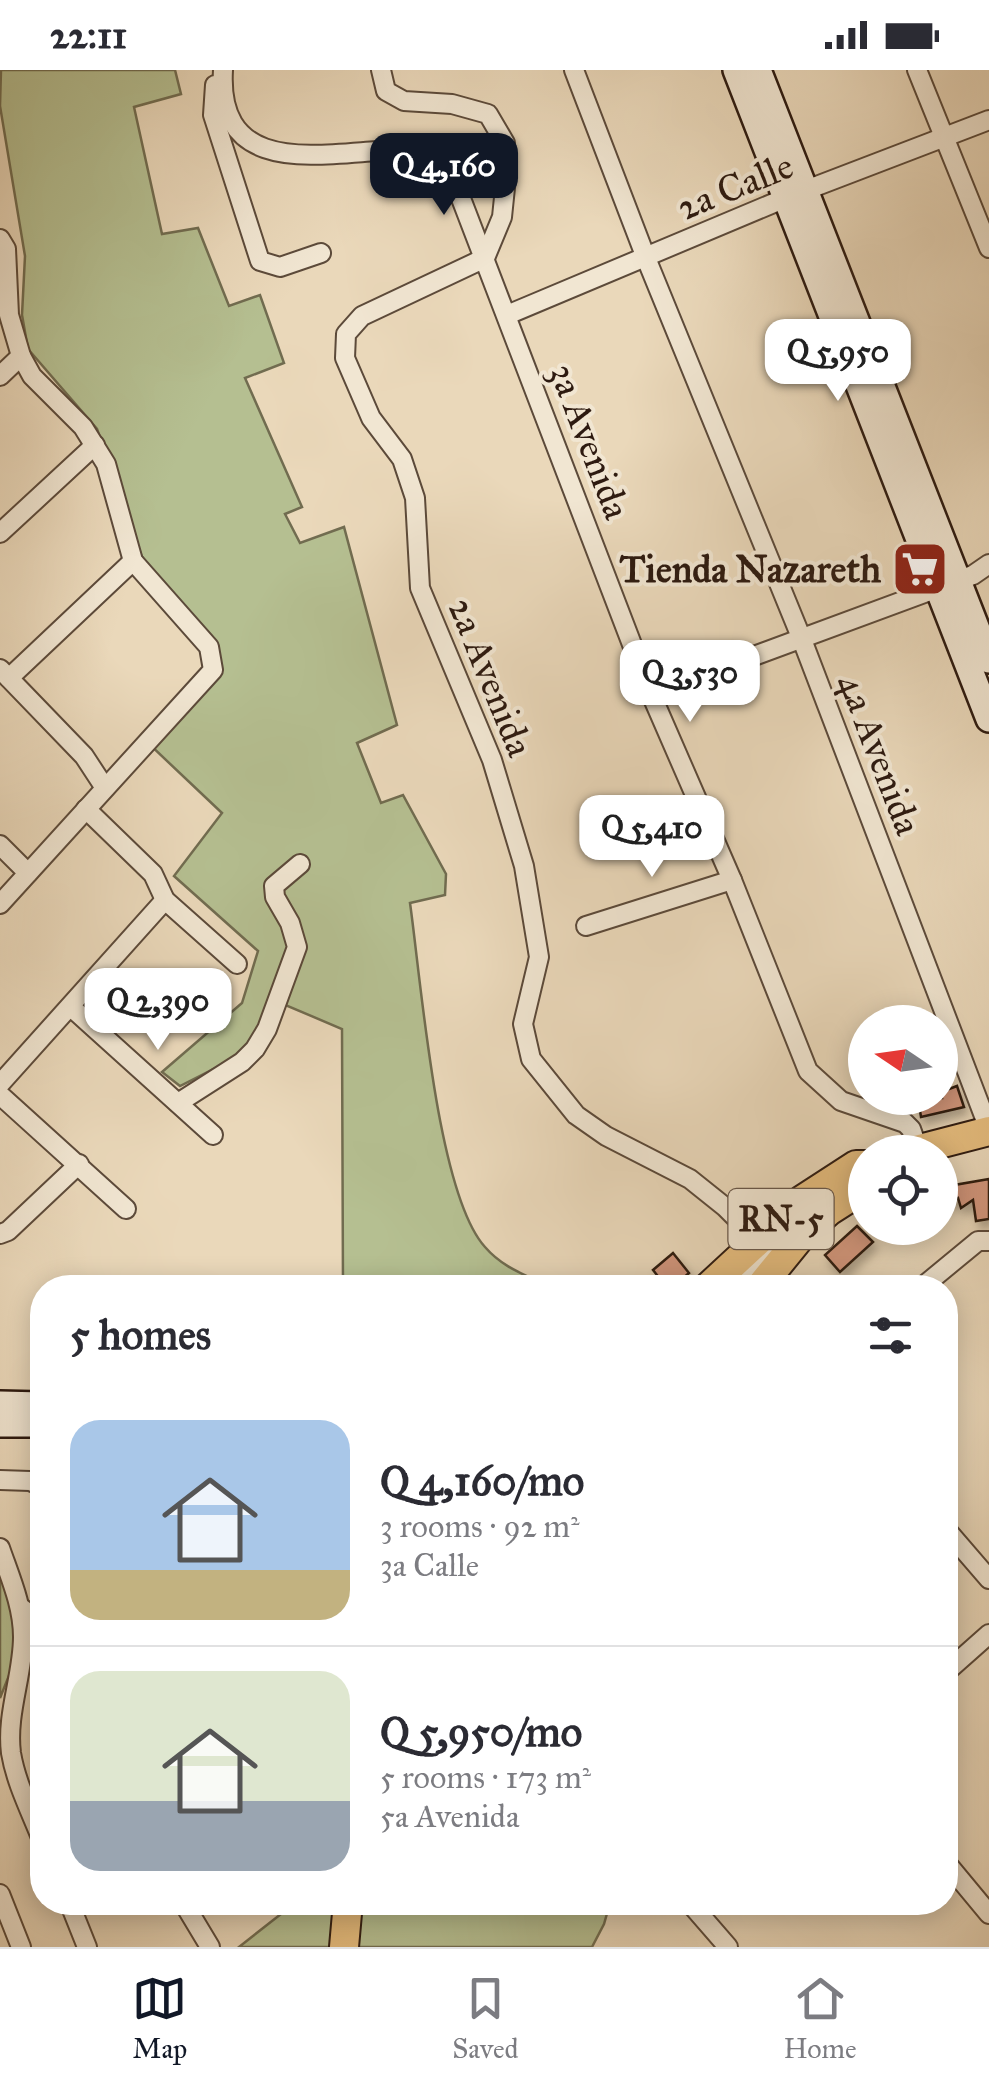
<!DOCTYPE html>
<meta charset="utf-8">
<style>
:root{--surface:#fff;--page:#f7f7f7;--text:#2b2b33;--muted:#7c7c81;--line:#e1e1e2;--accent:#111827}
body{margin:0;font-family:"IM FELL Great Primer",serif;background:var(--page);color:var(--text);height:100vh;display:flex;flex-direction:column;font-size:38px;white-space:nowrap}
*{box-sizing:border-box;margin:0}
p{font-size:32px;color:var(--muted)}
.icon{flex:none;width:55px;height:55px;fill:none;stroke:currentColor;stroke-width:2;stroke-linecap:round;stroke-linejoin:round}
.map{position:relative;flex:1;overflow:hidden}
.drawer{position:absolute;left:30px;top:1205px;width:928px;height:640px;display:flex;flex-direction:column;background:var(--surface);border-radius:40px;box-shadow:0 5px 25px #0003}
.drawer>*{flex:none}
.needle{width:65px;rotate:283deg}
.controls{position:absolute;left:848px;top:935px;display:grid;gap:20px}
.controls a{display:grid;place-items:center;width:110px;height:110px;border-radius:50%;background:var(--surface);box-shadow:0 5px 25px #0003;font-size:50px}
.price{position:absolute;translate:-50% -85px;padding:0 22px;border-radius:20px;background:#fff;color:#222;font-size:32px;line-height:65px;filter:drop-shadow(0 2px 5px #0008)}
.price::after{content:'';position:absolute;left:50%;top:60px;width:30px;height:22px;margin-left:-15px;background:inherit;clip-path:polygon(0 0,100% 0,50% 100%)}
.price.selected{background:var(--accent);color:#fff}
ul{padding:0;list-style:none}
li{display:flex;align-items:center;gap:30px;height:250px;padding:0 40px}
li+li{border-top:2px solid var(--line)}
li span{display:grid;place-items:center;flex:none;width:280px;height:200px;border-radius:30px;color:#555}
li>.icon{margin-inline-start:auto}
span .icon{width:120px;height:120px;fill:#fffc;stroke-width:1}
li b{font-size:42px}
h2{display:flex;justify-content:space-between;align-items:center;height:120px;padding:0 40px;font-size:42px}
.status{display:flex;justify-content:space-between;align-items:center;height:70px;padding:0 50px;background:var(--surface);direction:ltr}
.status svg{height:28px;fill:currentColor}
.dock{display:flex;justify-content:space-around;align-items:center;height:140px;border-top:2px solid var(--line);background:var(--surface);font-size:28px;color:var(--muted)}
.dock a{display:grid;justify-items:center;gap:5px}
.dock .selected{color:var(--accent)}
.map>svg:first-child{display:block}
.green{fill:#b5bf91;stroke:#716c50;stroke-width:2.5}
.building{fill:#d2967b;stroke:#2d1a10;stroke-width:2.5;filter:url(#shadow)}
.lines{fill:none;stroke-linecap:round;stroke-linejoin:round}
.minor-casing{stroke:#5c4a3a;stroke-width:22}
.secondary-casing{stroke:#2d1a10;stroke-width:30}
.primary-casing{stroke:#2d1a10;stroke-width:32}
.minor{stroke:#f1e6d2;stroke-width:18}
.secondary{stroke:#f1e6d2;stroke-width:25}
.primary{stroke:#e5bc7d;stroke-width:28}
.labels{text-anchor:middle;stroke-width:8;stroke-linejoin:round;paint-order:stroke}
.shield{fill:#f1e6d2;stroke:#68574a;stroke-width:2.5}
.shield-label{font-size:35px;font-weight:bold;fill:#2d1a10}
.street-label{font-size:38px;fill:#2d1a10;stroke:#f1e6d2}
.poi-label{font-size:38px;font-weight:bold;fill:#2d1a10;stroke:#f1e6d2;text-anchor:end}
</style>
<div class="status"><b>22:11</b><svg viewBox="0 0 49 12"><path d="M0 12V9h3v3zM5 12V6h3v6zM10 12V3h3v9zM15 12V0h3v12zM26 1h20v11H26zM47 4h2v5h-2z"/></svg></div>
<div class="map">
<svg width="989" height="1877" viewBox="0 0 989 1877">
<defs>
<filter id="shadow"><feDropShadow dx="4" dy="7" stdDeviation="5" flood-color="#0004"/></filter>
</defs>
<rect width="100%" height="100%" fill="#ead8ba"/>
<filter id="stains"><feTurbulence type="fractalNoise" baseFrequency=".002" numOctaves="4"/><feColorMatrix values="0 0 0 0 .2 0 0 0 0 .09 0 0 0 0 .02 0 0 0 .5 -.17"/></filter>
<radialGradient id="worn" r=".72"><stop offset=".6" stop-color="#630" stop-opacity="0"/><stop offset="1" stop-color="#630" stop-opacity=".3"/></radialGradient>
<g class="green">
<path d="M1,0H175L181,24L134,37L162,164L198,158L229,236L260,225L284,293L245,308L302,437L285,444L300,473L344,457L397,655L357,673L381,733L403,725L446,804L445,825L410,833C421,910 437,1124 485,1177C503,1198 526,1205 550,1217H343L342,959L276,931L239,986L180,1016L162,1002L242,933L258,881L174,806L222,743L147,672L219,588L142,487L97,359L28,279L22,245L25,186L0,36Z"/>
<polygon points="0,1497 18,1550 12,1598 0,1628"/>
<polygon points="295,1833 610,1833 604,1854 592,1877 239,1877"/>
</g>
<g class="building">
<polygon points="896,262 904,281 888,288 881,269"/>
<polygon points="957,1016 964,1037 921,1047 918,1028 942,1028 941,1022"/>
<polygon points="989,1109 989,1149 976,1151 973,1130 961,1138 958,1128 940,1135 940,1115 952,1111 954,1115"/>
<polygon points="857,1156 873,1172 840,1202 825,1185"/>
<polygon points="673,1183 689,1203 672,1218 667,1218 653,1200"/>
</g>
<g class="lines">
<g class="minor-casing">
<g id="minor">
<path d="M223,0C217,101 307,86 377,81C389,80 404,76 415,79C433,83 442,92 452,105L651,624L732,810L808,1001L841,1031L905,1053L911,1059L918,1079"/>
<polyline points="381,0 386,21 404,31 452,34 488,44 505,73 506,108 502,147 485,188"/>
<polyline points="574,0 646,188 801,567 989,1059"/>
<polyline points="917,0 989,178"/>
<polyline points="215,15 213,45 260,191 280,197 321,183"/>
<polyline points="0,169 6,179 9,245 21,286 32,306 83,357 106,394 133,491 209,577 213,600 0,834"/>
<polyline points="485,188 362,246 346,264 345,288 371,348 402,389 415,428 420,518 492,690 524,796 539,887 523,954 531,989 576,1045 606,1066 690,1109 725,1137 758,1170"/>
<polyline points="507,245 788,127 989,50"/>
<polyline points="0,306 21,286"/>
<polyline points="0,463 95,375"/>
<polyline points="0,599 84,686 105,718"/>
<polyline points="9,608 133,491"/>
<polyline points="651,624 973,505 989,494"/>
<polyline points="86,739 153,804 165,830 237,894"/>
<polyline points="0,775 28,803"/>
<polyline points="586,856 732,810"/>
<polyline points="71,937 213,1065"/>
<polyline points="0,1014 165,830"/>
<polyline points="0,1025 126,1139"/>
<polyline points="178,1033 242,992 255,979 267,959 297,877 290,853 275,827 274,816 300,794"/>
<polyline points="0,1164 8,1161 79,1094"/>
<polyline points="921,1218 978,1171 989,1171"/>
<polyline points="0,1410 30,1411 42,1416"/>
<polyline points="945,1458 989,1509"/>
<path d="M0,1478C10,1507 23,1536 23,1567C23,1605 6,1644 11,1683C16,1713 31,1742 42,1770"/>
<polyline points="20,1537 42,1553"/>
<polyline points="945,1603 989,1564"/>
<polyline points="945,1791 989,1844"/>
<polyline points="0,1824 21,1877"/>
<polyline points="69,1832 87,1877"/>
<polyline points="183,1832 210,1877"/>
<polyline points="689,1832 728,1877"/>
</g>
</g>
<g class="secondary-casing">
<g id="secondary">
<polyline points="736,0 989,649"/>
<polyline points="758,0 989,590"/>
<polyline points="736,1218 764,1194 781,1186"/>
<polyline points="0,1334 42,1335"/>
<polyline points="0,1354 42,1354"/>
</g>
</g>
<g class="primary-casing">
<g id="primary">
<polyline points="908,1082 989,1061"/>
<polyline points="707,1218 802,1130 856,1095 865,1095"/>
<polyline points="759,1218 803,1164 829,1141 865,1118"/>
<polyline points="344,1877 348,1832"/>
</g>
</g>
<use href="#minor" class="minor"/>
<use href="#secondary" class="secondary"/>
<use href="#primary" class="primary"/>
</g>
<defs>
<g id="supermarket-square" transform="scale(2.875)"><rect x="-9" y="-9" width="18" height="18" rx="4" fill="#8f2418" stroke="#f1e6d2"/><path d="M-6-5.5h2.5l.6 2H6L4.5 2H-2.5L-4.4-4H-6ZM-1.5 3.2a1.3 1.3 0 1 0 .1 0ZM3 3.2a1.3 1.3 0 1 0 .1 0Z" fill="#fff"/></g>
</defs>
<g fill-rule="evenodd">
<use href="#supermarket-square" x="920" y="499"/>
</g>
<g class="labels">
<rect class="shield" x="728.5" y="1119" width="105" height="60" rx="8"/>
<g class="shield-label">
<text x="781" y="1161">RN-5</text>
</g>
<g class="street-label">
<text transform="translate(735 116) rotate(-22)" y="13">2a Calle</text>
<text transform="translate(590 371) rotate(69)" y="13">3a Avenida</text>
<text transform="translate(491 607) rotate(68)" y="13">2a Avenida</text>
<text transform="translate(880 684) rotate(69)" y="13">4a Avenida</text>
</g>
<g class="poi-label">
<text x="881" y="512">Tienda Nazareth</text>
</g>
</g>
<rect width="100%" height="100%" filter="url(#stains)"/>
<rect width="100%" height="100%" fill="url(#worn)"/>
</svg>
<div class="controls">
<a><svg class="needle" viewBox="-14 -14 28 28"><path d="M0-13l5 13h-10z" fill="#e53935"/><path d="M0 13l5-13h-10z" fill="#7c7c81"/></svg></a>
<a><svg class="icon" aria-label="locate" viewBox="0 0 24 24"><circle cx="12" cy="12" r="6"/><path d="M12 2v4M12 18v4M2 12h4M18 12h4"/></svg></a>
</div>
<b class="price selected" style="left:444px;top:148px">Q 4,160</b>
<b class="price" style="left:838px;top:334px">Q 5,950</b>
<b class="price" style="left:690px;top:655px">Q 3,530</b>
<b class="price" style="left:652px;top:810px">Q 5,410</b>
<b class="price" style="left:158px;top:983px">Q 2,390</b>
<section class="drawer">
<h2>5 homes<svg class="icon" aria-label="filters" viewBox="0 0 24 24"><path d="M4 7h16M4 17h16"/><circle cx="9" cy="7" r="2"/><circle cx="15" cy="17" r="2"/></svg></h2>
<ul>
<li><span style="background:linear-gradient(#a9c7e8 75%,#c2b280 0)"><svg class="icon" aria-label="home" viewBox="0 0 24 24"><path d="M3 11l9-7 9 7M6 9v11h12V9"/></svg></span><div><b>Q 4,160/mo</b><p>3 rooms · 92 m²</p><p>3a Calle</p></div></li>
<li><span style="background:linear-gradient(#dfe7d0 65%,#9aa5b1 0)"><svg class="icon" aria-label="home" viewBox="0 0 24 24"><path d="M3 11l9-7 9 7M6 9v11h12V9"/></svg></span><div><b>Q 5,950/mo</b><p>5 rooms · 173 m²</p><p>5a Avenida</p></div></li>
</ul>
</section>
</div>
<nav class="dock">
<a class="selected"><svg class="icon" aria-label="map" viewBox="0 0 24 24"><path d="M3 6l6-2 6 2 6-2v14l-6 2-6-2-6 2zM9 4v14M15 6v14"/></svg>Map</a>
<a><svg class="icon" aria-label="saved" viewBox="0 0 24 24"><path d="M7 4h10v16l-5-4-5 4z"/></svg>Saved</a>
<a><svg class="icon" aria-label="home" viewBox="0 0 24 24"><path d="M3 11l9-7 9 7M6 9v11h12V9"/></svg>Home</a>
</nav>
